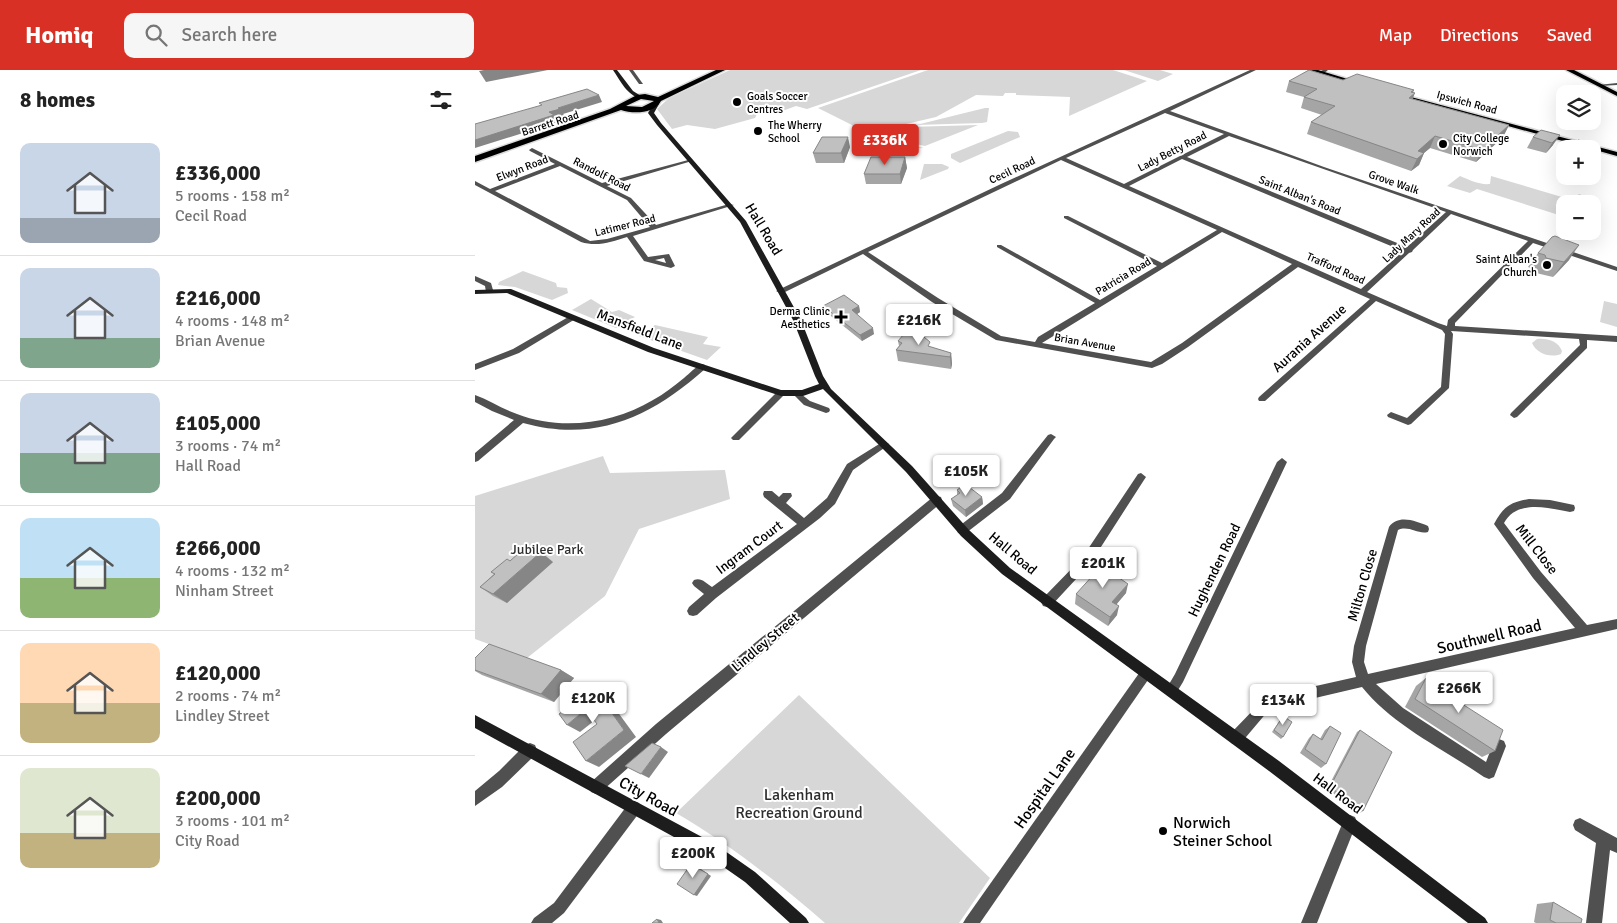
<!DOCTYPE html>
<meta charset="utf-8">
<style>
:root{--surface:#fff;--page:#f6f6f6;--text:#222;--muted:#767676;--line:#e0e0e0;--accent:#d93025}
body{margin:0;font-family:Signika,sans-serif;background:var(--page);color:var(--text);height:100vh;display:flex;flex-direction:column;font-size:19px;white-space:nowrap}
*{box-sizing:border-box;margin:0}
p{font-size:16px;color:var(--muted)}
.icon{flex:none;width:28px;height:28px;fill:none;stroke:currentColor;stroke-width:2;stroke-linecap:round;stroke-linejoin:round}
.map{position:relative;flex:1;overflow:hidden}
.details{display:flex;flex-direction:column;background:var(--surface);width:475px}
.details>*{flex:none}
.buttons{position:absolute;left:1081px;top:15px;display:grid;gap:10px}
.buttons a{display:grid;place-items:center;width:45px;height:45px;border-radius:10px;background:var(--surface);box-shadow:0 5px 20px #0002;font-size:25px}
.price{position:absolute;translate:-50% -42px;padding:0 11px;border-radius:5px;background:#fff;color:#222;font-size:16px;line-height:32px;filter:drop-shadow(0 1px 2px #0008)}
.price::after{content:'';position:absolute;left:50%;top:30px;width:15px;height:11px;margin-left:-8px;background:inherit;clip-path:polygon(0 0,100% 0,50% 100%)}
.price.active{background:var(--accent);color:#fff}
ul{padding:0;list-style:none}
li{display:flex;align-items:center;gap:15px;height:125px;padding:0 20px}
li+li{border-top:1px solid var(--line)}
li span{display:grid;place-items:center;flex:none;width:140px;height:100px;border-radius:10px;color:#555}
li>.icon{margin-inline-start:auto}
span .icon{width:60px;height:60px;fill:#fffc;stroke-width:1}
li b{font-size:21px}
h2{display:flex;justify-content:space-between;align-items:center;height:60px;padding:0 20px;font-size:21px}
header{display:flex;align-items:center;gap:30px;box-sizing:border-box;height:70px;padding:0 25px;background:var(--accent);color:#fff}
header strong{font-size:24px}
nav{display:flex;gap:28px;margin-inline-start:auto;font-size:18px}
.search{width:350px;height:45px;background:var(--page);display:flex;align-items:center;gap:12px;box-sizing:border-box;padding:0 18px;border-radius:10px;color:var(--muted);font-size:19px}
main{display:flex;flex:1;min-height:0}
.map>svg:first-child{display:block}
.green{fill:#d7d7d7}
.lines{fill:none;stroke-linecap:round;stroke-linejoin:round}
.primary-casing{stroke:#dbdbdb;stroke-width:3}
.highway-casing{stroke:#dbdbdb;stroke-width:3}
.street{fill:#505050;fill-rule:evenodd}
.secondary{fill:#1d1d1d;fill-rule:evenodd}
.primary{fill:#000;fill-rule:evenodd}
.highway{fill:#000;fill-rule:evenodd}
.wall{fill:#a5a5a5}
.shaded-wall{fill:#868686}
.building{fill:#c0c0c0;stroke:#868686}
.poi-dot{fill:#000;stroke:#fff;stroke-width:2}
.labels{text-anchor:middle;stroke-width:4;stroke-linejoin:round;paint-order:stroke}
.far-poi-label{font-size:11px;fill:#000;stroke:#fff;text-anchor:start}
.far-street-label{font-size:11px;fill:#000;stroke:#fff}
.street-label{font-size:14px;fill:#000;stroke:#fff}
.park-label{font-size:14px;fill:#2e2e2e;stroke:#fff}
.near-street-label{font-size:16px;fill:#000;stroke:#fff}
.near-park-label{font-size:16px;fill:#2e2e2e;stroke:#fff}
.near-poi-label{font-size:16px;fill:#000;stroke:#fff;text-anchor:start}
</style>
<header>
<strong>Homiq</strong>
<div class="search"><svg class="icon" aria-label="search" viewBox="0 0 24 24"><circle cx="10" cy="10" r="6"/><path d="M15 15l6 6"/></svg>Search here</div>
<nav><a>Map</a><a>Directions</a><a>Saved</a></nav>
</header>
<main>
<section class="details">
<h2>8 homes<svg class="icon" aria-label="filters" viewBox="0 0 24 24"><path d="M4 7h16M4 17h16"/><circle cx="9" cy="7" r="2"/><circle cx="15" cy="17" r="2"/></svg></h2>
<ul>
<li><span style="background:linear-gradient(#c9d6e8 75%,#9aa5b1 0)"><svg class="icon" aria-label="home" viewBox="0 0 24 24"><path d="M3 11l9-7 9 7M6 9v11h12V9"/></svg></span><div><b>£336,000</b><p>5 rooms · 158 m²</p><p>Cecil Road</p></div></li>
<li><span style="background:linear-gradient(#c9d6e8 70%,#7fa58c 0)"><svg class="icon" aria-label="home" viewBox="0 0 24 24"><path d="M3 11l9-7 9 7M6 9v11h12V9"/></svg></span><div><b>£216,000</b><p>4 rooms · 148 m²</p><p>Brian Avenue</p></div></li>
<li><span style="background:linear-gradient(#c9d6e8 60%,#7fa58c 0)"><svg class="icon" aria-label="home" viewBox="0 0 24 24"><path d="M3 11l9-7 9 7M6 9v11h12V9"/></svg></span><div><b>£105,000</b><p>3 rooms · 74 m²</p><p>Hall Road</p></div></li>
<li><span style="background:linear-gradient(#bfe0f5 60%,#8fb573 0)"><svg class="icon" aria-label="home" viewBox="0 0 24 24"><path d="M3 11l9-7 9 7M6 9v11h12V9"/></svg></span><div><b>£266,000</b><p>4 rooms · 132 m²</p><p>Ninham Street</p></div></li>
<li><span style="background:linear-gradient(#ffd9b3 60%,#c2b280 0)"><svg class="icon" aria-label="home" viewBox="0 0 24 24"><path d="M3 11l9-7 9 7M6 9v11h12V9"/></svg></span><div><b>£120,000</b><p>2 rooms · 74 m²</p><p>Lindley Street</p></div></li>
<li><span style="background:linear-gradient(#dfe7d0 65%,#c2b280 0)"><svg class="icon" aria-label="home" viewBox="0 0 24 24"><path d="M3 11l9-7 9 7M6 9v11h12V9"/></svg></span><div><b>£200,000</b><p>3 rooms · 101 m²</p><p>City Road</p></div></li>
</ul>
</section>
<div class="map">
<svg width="1142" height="853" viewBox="0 0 1142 853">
<rect width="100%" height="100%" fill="#fff"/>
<g class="green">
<polygon points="255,0 446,0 332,39 321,36 299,44 283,42 280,48 240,59 212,55 197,59 182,39 194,28"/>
<polygon points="453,0 638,0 672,11 594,46 595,27 541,25 541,23 530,23 528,26 501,25 461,47 384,65 379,65 381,60 377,55 343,38"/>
<polygon points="649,0 685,0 698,4 683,11"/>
<polygon points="510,38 514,38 512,52 507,53 441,55"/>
<polygon points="503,55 450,76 399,65 433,57"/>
<polygon points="533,61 543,62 545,67 485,93 476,88 476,84"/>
<polygon points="398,68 449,78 391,80"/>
<polygon points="449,94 467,94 474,97 473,99 445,110"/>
<path d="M985,106C995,110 1004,115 1015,114L1016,106L1097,130L1104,124L1118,129L1112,134H1090V147L1002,119L995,123L972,116Z"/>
<polygon points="48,201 81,213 82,217 92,218 93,223 77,230 40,217 23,215 24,212"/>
<polygon points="116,229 137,242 144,240 160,247 141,258 97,240"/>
<polygon points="1129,231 1142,234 1142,257 1125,252"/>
<polygon points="180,255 233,267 228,274 246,277 232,290 164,266"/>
<path d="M1062,269C1072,268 1083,271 1087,281L1086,284C1075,288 1062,284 1057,273Z"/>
<polygon points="128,386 135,403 250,400 255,429 164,459 130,526 52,588 0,569 0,426"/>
<path d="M324,625L515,808L484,853H350C304,813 254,774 201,743Z"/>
</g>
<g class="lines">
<g class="primary-casing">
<g id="primary">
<polygon points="834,0 843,0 889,14 884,15"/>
<polygon points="1091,0 1099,0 1142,22 1142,26"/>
<polygon points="921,23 1142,82 1142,86 921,25"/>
</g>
</g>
<g class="highway-casing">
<path id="highway" d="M241,0H250L186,31C179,44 158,44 146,40L0,92V86L135,39L162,25L170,24L183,27ZM166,29L179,31L167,37L151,36Z"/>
</g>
<g class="street">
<polygon points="154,0 158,0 168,14 164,14"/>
<path d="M775,0H781L695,41L849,97L1142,197V201L1058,173L980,253V256L1142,266V272L1112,270V278L1042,347L1039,348L1035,345L1036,343L1105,275L1104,269L976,261L978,264L974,318L936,354L933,355L913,347L912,345L916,342L932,348L966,317L970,264L967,260L901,231L790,331H784L783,329L784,327L895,229L823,197L713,277L687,294L677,298L521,270L457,232L388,184L308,223H305L301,221L526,114ZM690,43L749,64L649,114L591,88ZM754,66L971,142L932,177L712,87ZM707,89L928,181L886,219L654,116ZM586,90L742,160L687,193L593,146H589V148L682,196L625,230L526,175H522V177L620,233L563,267L560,272L526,266L463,228L393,182ZM976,144L1053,171L973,250L972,256L963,253L892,222L934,183L937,182L938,180ZM747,162L817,194L707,273L676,292L567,273Z"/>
<polygon points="848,0 853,0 848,4 844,4 844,2"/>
<polygon points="1142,13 1142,15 1125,16 1123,15"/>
<path d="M57,78L127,113L217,89V91L132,116L156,128L181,155L254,134L259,135L158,166L173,187L194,184L200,196L196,198L169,191L152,167C137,172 122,177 106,172L0,115V111L15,119L80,94L55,81L54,80ZM85,96L152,130L175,157L132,169L115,171L20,121ZM189,188L191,193L180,190Z"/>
<polygon points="0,206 16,213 18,220 17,222 11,222 10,216 0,211"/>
<polygon points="95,246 98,246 102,248 44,283 0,300 0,294 38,279"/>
<path d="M227,294L230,295V299C176,347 121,373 48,353L3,391L0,392V383L39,350L17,341L0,332V325C14,330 27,339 42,344C86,361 138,354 178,330C189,324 199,316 209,308C215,303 220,297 227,294Z"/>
<polygon points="306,320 310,323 309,325 264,370 258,370 256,368 303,321"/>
<polygon points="322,321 335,331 354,338 355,340 354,342 351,343 329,335 318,324"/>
<polygon points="576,364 581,367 579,369 535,429 491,463 487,464 483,463 482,460 483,457 527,423 573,365"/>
<path d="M409,371L414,374L412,376L378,400L360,434L345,448L241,528L222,545L218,546L214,545L212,541L214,537L229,524L219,516L217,513L219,510C226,507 231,513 237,517L322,454L289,427L288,424L289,421H297L304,427L308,423H316L317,426L311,433L329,448L352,428L372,394Z"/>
<polygon points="807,388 812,392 708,612 700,625 696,627 692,625 690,621 700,604 802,392"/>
<polygon points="666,403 671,407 669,410 615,494 576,536 572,537 568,536 566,532 568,528 607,488 663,404"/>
<polygon points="462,426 466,427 467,430 466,433 191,664 126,722 121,724 116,722 114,717 116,712 181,654 458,427"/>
<path d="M1054,429L1075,430L1099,435L1100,438L1099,441L1095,442C1074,438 1042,429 1029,453L1066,502L1112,555L1142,549V559L901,614L928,638L1011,692L1019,671L1024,669L1029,671L1031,676L1019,707L1014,709L1009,707C970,680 917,655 887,617L806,636L793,641L766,673L761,675L756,673L754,668L756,663L785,633L805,624L881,607L877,592L879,576L914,457C923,444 941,451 953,456L954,459L953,462C943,465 934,455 923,460L891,576L889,592L893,604L1100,558L1058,508L1019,454C1028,437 1035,432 1054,429Z"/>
<polygon points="671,597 675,599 677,603 675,607 505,853 488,853 491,848 667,599"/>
<polygon points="55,673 60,675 62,680 60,685 27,717 0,736 0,721 24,701 50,675"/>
<polygon points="159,731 164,733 166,738 164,743 89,843 77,853 56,853 59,848 79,833 154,733"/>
<polygon points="875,745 880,747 882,752 842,853 826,853 870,747"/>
<polygon points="1105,748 1142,768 1142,783 1135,780 1127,853 1111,853 1121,773 1100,760 1098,755 1100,750"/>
</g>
<g class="secondary">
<path d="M138,0H142L158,21L166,26V28C153,27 145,10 138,0Z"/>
<polygon points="179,33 184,34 179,43 186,53 271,151 326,250 348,306 356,319 437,396 494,460 535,498 804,691 1010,848 1013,853 993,853 794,701 527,504 486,466 431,402 348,319 328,326 306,326 173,282 32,223 0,224 0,220 36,219 179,278 306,320 327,320 344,314 340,306 318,250 265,152 182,55 173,43"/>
<polygon points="0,645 240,774 280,802 331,848 334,853 315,853 270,812 230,784 0,658"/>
</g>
<use href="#primary" class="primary"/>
<use href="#highway" class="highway"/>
</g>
<g class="wall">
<polygon points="868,10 938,23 938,29 1034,55 1028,67 1001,92 955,78 949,83 944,95 936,101 832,64 836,52 847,45 826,38 829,27 811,22 814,11"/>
<polygon points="1066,60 1078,75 1071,83 1052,78 1058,67"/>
<polygon points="375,77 369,93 341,93 338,83"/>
<polygon points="430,87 432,98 426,114 391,114 389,104"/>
<polygon points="1063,183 1094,190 1078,207 1061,203 1060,200 1053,197"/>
<polygon points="348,236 384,236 385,242 382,244 399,264 387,271 351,242"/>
<polygon points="423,271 456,277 476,283 477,294 476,299 423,291 421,280 424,276"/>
<polygon points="482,420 507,427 508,434 491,447 478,436 476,429 482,425"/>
<polygon points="35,491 78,492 32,533 18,526 5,517 19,504 16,502"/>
<polygon points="643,507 651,523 641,534 642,545 633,556 600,534 601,524"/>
<polygon points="0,588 86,600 99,608 79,632 7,605 0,601"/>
<polygon points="951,608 984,632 1020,681 1007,687 930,637 941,616"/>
<polygon points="808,646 808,667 806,669 797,662"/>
<polygon points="855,656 851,694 846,698 825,683 834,668 838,664 845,669 850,660"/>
<polygon points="885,660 888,741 885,743 852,719 882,662"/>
<polygon points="1078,832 1106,853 1061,853 1059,852 1062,834"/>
</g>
<g class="shaded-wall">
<polygon points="9,0 73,0 11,12 4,1"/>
<polygon points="939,20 937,25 940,23 935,35 929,39 936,22"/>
<polygon points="124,25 127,32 88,44 89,45 81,48 83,52 0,78 0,70 74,42 83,38"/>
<polygon points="1034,55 1028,67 1001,92 1007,80"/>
<polygon points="1085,65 1078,75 1071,83 1077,73"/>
<polygon points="960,66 955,78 949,83 944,95 936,101 942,89 943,81"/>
<polygon points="373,67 375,77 369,93 366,83"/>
<polygon points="430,87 432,98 426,114 425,104"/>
<polygon points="1104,175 1094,190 1078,207 1089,192"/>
<polygon points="384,236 385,242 379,246 377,240"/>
<polygon points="398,258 399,264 387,271 385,265"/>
<polygon points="476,283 477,294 476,299 475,287"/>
<polygon points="507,427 508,434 491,447 490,440"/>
<polygon points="66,482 78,492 32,533 18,524"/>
<polygon points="653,514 651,523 636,541 637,532"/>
<polygon points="644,536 642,545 633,556 635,547"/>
<polygon points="86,600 99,608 79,632 66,624"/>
<polygon points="119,618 131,626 161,667 124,697 111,691 149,660"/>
<polygon points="111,639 124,647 105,662 92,655"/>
<polygon points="186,677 193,682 174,708 166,704"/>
<polygon points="216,794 220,795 236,806 222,826 219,825"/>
<polygon points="182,849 186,850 188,853 184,853"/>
</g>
<g class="building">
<polygon points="834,0 868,10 882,4 939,20 936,22 940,23 934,28 1034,55 1007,80 960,66 943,81 949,83 942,89 836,52 860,36 829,27 842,19 814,11"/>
<polygon points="112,19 124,25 83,38 85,39 74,42 79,45 0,70 0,54 67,35 64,33"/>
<polygon points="1066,60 1085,65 1077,73 1058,67"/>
<polygon points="347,67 373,67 366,83 338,83"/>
<polygon points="1103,70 1123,75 1118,82 1118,79 1098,79 1095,78"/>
<polygon points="396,87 430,87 425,104 389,104"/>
<polygon points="1080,166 1104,175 1089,192 1071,188 1070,185 1063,183 1077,167"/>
<polygon points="369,225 384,236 377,240 398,258 385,265 348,236"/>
<polygon points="429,264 449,267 455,272 453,276 476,283 475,287 421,280 427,273 423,271"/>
<polygon points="490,414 507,427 490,440 476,429 485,423 482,420"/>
<polygon points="53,475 66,482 18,524 5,517 20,504 16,502 32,489 35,491"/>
<polygon points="630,492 644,501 640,505 653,514 637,532 644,536 635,547 601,524"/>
<polygon points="14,574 86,600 66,624 0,600 0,588"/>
<polygon points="951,608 986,630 984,632 1028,660 1020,681 940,629"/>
<polygon points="119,618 149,660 111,691 98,672 122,654 111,639 92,655 84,644"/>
<polygon points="808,646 817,652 808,667 799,660"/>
<polygon points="855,656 866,663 851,694 830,679 838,664 847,670"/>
<polygon points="885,660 917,682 888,741 855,717"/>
<polygon points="177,673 186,677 166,704 150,696"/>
<polygon points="216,794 233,804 219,825 202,814"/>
<polygon points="1078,832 1107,849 1106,853 1081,853 1075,850"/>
<polygon points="182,849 184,853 177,853"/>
</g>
<g class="poi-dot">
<circle cx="262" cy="32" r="5"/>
<circle cx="283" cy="61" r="5"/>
<circle cx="968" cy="74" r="5"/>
<circle cx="1072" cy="195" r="5"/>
<path d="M363.5 239.5h5v5h5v5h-5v5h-5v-5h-5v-5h5z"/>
<circle cx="688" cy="761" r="5"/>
</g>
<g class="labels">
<g class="far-poi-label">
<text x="272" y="30">Goals Soccer<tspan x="272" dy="13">Centres</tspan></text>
<text x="293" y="59">The Wherry<tspan x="293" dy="13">School</tspan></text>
<text x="978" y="72">City College<tspan x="978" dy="13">Norwich</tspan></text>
<text x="1062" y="193" text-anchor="end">Saint Alban's<tspan x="1062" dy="13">Church</tspan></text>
<text x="355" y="245" text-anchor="end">Derma Clinic<tspan x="355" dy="13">Aesthetics</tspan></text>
</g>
<g class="far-street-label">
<text transform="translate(992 32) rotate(15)" y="4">Ipswich Road</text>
<text transform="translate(75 53) rotate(-18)" y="4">Barrett Road</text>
<text transform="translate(697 81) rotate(-27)" y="4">Lady Betty Road</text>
<text transform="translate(47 98) rotate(-21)" y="4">Elwyn Road</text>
<text transform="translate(537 100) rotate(-25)" y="4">Cecil Road</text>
<text transform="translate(127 104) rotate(27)" y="4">Randolf Road</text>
<text transform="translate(919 112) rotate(19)" y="4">Grove Walk</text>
<text transform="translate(825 125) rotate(22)" y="4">Saint Alban's Road</text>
<text transform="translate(150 155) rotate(-14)" y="4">Latimer Road</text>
<text transform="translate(936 165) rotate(-43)" y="4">Lady Mary Road</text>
<text transform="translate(861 198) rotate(24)" y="4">Trafford Road</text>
<text transform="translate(648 206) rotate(-31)" y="4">Patricia Road</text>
<text transform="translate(610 272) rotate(10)" y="4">Brian Avenue</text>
</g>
<g class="street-label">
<text transform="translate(289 159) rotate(59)" y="5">Hall Road</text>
<text transform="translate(165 259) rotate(21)" y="5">Mansfield Lane</text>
<text transform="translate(834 268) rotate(-42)" y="5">Aurania Avenue</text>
<text transform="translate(274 477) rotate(-37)" y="5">Ingram Court</text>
<text transform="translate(1062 479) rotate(52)" y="5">Mill Close</text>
<text transform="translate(538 483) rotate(40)" y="5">Hall Road</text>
<text transform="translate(739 500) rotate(-64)" y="5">Hughenden Road</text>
<text transform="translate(887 515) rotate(-74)" y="5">Milton Close</text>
<text transform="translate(290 572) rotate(-40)" y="5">Lindley Street</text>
<text transform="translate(863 723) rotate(37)" y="5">Hall Road</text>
</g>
<g class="park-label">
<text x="72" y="484">Jubilee Park</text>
</g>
<g class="near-street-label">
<text transform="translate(1014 566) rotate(-13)" y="6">Southwell Road</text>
<text transform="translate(569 718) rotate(-55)" y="6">Hospital Lane</text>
<text transform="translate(174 726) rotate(29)" y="6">City Road</text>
</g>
<g class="near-park-label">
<text x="324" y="730">Lakenham<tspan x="324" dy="18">Recreation Ground</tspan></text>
</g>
<g class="near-poi-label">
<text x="698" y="758">Norwich<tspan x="698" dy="18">Steiner School</tspan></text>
</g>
</g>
</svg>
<div class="buttons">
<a><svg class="icon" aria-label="layers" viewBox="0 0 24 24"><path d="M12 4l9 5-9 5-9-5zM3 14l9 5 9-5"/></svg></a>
<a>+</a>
<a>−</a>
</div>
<b class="price active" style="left:410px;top:96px">£336K</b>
<b class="price" style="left:444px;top:276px">£216K</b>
<b class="price" style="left:491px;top:427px">£105K</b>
<b class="price" style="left:628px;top:519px">£201K</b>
<b class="price" style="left:984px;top:644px">£266K</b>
<b class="price" style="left:118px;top:654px">£120K</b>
<b class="price" style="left:808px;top:656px">£134K</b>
<b class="price" style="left:218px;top:809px">£200K</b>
</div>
</main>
